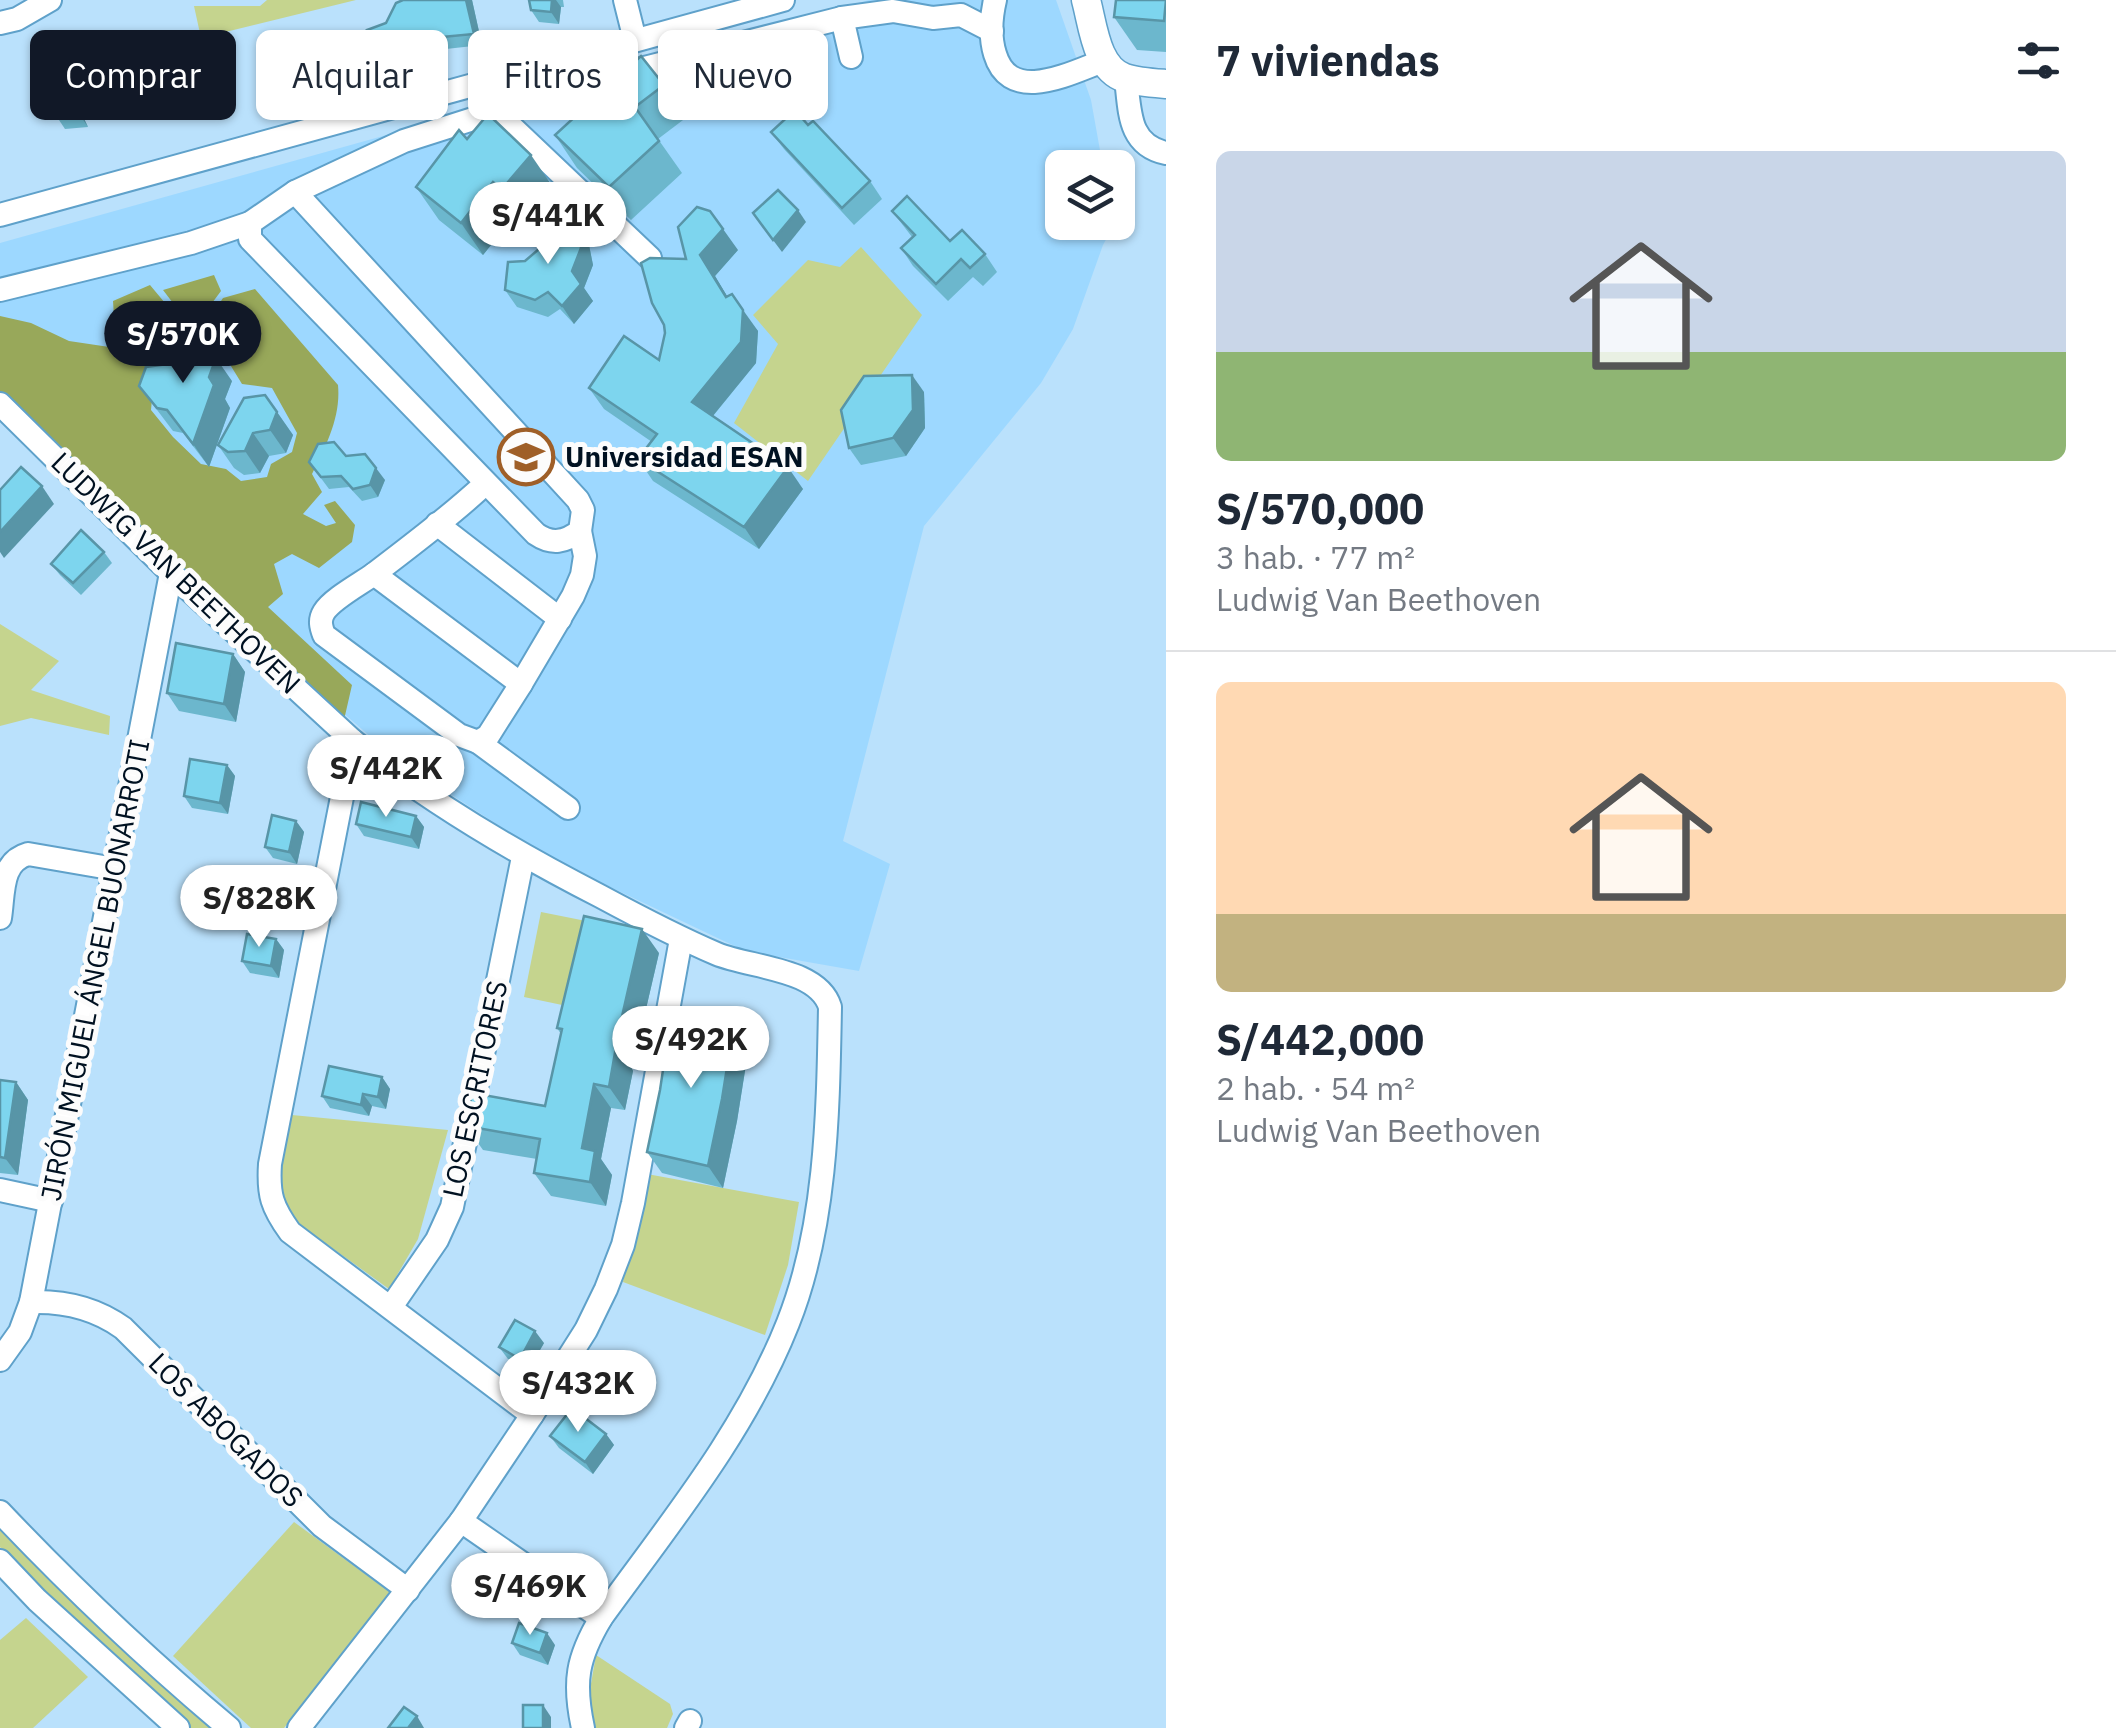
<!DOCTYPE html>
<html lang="es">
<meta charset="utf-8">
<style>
:root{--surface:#fff;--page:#f6f6f7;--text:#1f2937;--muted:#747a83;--line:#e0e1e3;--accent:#111827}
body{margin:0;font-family:"IBM Plex Sans",sans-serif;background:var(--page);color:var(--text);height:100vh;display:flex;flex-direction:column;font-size:38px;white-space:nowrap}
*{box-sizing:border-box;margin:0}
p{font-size:32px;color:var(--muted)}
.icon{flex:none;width:55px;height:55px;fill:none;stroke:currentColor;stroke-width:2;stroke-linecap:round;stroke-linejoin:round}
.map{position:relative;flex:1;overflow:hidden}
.side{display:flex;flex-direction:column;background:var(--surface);width:950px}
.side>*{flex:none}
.banner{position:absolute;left:30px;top:30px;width:950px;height:90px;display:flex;gap:20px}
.tools{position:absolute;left:1045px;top:150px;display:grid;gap:20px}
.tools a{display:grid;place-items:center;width:90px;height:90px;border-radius:15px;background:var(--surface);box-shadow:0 2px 8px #0004;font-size:50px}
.price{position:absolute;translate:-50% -85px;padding:0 22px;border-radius:35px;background:#fff;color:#222;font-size:32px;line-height:65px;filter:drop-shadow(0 2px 5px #0008)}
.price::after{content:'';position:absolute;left:50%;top:60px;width:30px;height:22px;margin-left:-15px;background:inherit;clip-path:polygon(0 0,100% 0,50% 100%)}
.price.active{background:var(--accent);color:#fff}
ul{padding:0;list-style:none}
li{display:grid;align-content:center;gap:20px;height:530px;padding:0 50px}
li+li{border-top:2px solid var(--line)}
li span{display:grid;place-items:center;height:310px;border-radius:15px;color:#555}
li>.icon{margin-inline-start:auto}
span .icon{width:180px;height:180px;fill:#fffc;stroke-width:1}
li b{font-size:42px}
h2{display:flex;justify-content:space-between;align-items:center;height:120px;padding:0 50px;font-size:42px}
.chip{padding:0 35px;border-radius:15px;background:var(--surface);box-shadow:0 2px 8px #0004;font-size:35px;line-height:90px}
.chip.active{background:var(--accent);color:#fff}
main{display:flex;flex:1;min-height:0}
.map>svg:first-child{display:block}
.built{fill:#9dd8ff}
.green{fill:#c5d48e}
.forest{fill:#98a85a}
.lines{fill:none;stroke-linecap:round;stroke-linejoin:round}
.minor-casing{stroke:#5fa1ca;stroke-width:26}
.major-casing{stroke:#5fa1ca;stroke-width:31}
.minor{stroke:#fff;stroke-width:22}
.major{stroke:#fff;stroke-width:28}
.wall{fill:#6cb7cd}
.shaded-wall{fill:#5895a7}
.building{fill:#7dd5ee;stroke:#5895a7;stroke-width:2.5}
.labels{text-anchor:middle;stroke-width:10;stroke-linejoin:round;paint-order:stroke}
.poi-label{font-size:28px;font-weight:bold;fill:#001121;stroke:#fcfcfc;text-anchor:start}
.street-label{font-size:28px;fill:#001121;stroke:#fcfcfc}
</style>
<main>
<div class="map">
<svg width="1166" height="1728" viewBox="0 0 1166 1728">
<rect width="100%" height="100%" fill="#bae1fc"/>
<polygon class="built" points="869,0 1056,0 1091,100 1103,167 1062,168 1062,222 1115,223 1103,245 1073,329 1041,383 924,526 843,841 890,864 859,971 745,951 549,858 396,759 246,628 0,387 0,243"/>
<g class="green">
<polygon points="267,0 356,0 201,38 194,6 260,6"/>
<polygon points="861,247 922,315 808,481 734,423 778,344 753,315 808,260 840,267"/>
<polygon points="0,624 59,661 31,690 110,716 109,735 31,718 0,726"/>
<polygon points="541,912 586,921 567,1006 524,997"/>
<polygon points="292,1115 448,1130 418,1239 389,1289 285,1214 277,1182"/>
<polygon points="647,1174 799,1202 788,1265 765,1335 623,1282"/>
<polygon points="294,1522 391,1593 284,1728 251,1728 173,1656"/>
<polygon points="0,1523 216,1728 191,1728 44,1593 0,1547"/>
<polygon points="26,1618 88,1677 33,1728 0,1728 0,1640"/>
<polygon points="596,1655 670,1704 673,1714 667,1728 593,1728 588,1701"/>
</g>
<path class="forest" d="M214,275L221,291L189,334L193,369L153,388L151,410L173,437L201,464L226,469L241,481L267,477L271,464L292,452L297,433L272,388L242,384L226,358L199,361L195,340L223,298L255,289L338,385C341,417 326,446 312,474L322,492L303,514L326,526L336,523L324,505L335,501L355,525L352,542L319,568L292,554L274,564L283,594L268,607L352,685L344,720L0,393V316L31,323L69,341L116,348L113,301L150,285L170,309L176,307L163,290Z"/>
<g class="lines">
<g class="minor-casing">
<g id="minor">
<polyline points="625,0 635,40"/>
<path d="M995,0C991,17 990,38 995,54C1010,105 1070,73 1103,61"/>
<polyline points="842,18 893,11 933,18 961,15 992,31"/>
<polyline points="0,23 17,19 50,0"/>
<path d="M1126,79C1130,111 1128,145 1166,153"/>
<polyline points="496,112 650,258"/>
<polyline points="0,215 783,0"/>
<path d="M250,223V239L536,534C552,545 565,542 580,531L583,510L578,500L295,192"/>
<polyline points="0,290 191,243 250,223 295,192 404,141 589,82 842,18 851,57"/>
<path d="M0,404L171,573L353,741C429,802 514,852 600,896C639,917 677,937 717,954C751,968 818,968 830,1007C828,1110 827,1225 788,1323C745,1432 669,1524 601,1618C577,1658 573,1682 583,1728"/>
<path d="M485,484C450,516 412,545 374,574C360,584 332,599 324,612C319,620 321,627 324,635L459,735L478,742L568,808"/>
<polyline points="437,524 560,619"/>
<polyline points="374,574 521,684"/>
<path d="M353,741L270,1164C268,1195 272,1207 290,1232L532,1415"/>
<polyline points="478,742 488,736 521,684 573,596 582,575 585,556 580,531"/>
<path d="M0,918C4,893 0,862 28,854L115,869"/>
<polyline points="0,1190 51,1201"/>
<path d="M31,1302C64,1301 97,1309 123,1328L322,1526L408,1590"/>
<polyline points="391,1307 437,1240 452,1207 523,857"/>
<polyline points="0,1360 20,1332 31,1302 171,573"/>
<path d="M0,1512C73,1589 148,1660 229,1728"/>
<polyline points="461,1521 601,1618"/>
<polyline points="0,1561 37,1600 178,1728"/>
<polyline points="299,1728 461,1521 532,1415 586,1330 606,1289 623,1245 633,1203 681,939"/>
<polyline points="686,1728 690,1721"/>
</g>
</g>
<g class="major-casing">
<path id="major" d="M1086,0C1093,25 1096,69 1125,78C1137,82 1153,83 1166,84"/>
</g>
<use href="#minor" class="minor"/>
<use href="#major" class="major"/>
</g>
<g class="wall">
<polygon points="472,0 482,45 419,52 420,66 389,74 381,62 367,30"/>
<polygon points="529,0 563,0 564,7 561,7 559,24 539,22 531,10"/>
<polygon points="1166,0 1166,52 1137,50 1114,17"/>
<polygon points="199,44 215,107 194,108 186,96"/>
<polygon points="664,85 687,117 658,139 682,173 631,220 577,168 555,135"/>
<polygon points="66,87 74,98 88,127 65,129 57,117"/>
<polygon points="808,125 870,181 882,199 854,225 784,149 771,132"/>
<polygon points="467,139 553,187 525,221 516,214 483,255 439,220 416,187"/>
<polygon points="892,211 950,241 985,254 997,272 983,286 973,277 948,301 913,266 901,248 912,237"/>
<polygon points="589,245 593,265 584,288 593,301 574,324 560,309 548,317 517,307 505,290 525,261"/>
<polygon points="738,250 715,276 727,296 758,331 756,363 713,416 803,489 759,549 653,481 638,459 652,442 604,409 589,388 659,360 686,259"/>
<polygon points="232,381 225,399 230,408 209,467 183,433 173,431 139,386"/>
<polygon points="924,392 925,428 906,456 861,465 849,448"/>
<polygon points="265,395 293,435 286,453 269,456 260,473 244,475 234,468 218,445"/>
<polygon points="346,456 385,480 378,497 362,501 349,487 329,489 309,462"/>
<polygon points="104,552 112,563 81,595 60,575 51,564"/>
<polygon points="233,654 245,672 236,722 179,711 167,693"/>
<polygon points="227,765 235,776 228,814 192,808 184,796"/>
<polygon points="416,816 424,827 419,849 364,836 356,824"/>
<polygon points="296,821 304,832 297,864 273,858 265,847"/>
<polygon points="276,939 284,950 279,978 250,973 242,961"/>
<polygon points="659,953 632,1069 633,1071 625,1110 611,1108 601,1159 612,1175 606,1206 551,1196 534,1173 537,1159 483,1150 466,1126 545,1106 561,1034 557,1028"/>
<polygon points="733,1030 748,1052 737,1121 723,1188 662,1173 647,1152"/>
<polygon points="382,1077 390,1089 386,1109 372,1106 369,1116 330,1108 322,1096"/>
<polygon points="0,1080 16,1082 28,1100 18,1175 0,1173"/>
<polygon points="544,1343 528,1371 508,1359 499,1347"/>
<polygon points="606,1434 614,1445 593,1474 559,1448 550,1436"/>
<polygon points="512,1643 555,1645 548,1665 520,1655"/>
</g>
<g class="shaded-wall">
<polygon points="466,0 472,0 482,45 474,34"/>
<polygon points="552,0 556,0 561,7 559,24 551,12"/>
<polygon points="191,32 199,44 215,107 207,96"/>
<polygon points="411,40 419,52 420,66 412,54"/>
<polygon points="66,87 74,98 88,127 80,115"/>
<polygon points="531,155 553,187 525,221 502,189"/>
<polygon points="493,182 516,214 483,255 461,223"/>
<polygon points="798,210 806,222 782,252 773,240"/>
<polygon points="577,227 589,245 593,265 584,288 593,301 574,324 562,306 572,271"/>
<polygon points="723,229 738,250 715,276 740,318 700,255"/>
<polygon points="743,310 758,331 756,363 707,423 692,402"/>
<polygon points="216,358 232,381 225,399 230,408 209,467 193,444 209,377"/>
<polygon points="912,375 924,392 925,428 906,456 893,438"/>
<polygon points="277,412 293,435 286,453 270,430"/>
<polygon points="253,433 269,456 260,473 245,451"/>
<polygon points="788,467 803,489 759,549 744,527"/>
<polygon points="376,468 385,480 378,497 370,485"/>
<polygon points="42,486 54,504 4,558 0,552 0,532"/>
<polygon points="233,654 245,672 236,722 224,704"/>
<polygon points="227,765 235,776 228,814 220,803"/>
<polygon points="416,816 424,827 419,849 411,837"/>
<polygon points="296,821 304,832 297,864 289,852"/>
<polygon points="642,929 659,953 632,1069 633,1071 625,1110 609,1087 615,1047"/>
<polygon points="276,939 284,950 279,978 271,966"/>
<polygon points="733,1030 748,1052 737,1121 723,1188 708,1166"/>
<polygon points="382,1077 390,1089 386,1109 378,1097"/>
<polygon points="16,1082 28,1100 18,1175 5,1158"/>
<polygon points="594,1084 611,1108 601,1159 612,1175 606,1206 590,1182 582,1148"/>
<polygon points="363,1094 372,1106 369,1116 361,1105"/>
<polygon points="535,1331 544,1343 528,1371 520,1359"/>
<polygon points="606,1434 614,1445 593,1474 585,1462"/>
<polygon points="547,1633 555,1645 548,1665 540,1653"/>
<polygon points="543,1705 551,1717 551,1728 543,1728"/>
<polygon points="417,1716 424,1728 408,1728"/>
</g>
<g class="building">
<polygon points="403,0 466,0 474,34 411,40 412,54 381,62 367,30 386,23 396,3"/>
<polygon points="529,0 552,0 551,12 531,10"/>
<polygon points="1116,0 1166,0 1164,21 1114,17"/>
<polygon points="191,32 207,96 186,96 171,39"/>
<polygon points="641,56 664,85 635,107 659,141 609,187 555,135"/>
<polygon points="66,87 80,115 57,117 45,97"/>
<polygon points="795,110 808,125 813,121 870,181 842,208 771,132"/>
<polygon points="488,114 531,155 502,189 493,182 461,223 416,187 459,130 467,139"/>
<polygon points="778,190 798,210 773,240 753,213"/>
<polygon points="907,196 950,241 962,230 985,254 970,268 961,259 936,284 901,248 915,235 892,211"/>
<polygon points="697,207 710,211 723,229 700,255 726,297 732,294 743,310 741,342 692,402 788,467 744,527 638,459 657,434 589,388 624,336 659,360 665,333 664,325 652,303 641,263 650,258 686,259 678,227"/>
<polygon points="548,224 577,227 581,248 572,271 581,284 562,306 548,292 535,300 505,290 508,262 525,261 539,249"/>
<polygon points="203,342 216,358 209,377 214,385 193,444 167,410 157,408 139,386 146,367 174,363 183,345"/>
<polygon points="912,375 913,410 893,438 849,448 841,410 864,376"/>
<polygon points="265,395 277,412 270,430 253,433 245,451 228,452 218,445 244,398"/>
<polygon points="334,442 346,456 365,454 376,468 370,485 353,489 341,476 321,477 309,462 318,444"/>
<polygon points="21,467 42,486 0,532 0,490"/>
<polygon points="81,530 104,552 73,583 51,564"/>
<polygon points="176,643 233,654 224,704 167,693"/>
<polygon points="190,759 227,765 220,803 184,796"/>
<polygon points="361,802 416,816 411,837 356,824"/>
<polygon points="272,815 296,821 289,852 265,847"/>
<polygon points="584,916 642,929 615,1047 616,1047 609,1087 594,1084 582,1148 595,1151 590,1182 534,1173 540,1139 466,1126 472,1093 545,1106 562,1029 557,1028"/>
<polygon points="247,934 276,939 271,966 242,961"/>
<polygon points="671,1017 733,1030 722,1099 708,1166 647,1152 660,1090"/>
<polygon points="329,1066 382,1077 378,1097 363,1094 361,1105 322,1096"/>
<polygon points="0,1080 16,1082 5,1158 0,1157"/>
<polygon points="515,1320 535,1331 520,1359 499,1347"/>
<polygon points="572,1408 606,1434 585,1462 550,1436"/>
<polygon points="519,1623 547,1633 540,1653 512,1643"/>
<rect x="523" y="1705" width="20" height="23"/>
<polygon points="404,1707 417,1716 408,1728 388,1728"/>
</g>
<defs>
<g id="university-ring" transform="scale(2.875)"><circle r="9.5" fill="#fcfcfc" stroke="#9f5f28" stroke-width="1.5"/><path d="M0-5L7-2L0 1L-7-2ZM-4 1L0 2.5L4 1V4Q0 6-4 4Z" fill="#9f5f28"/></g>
</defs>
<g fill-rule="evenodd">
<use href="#university-ring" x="526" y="457"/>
</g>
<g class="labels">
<g class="poi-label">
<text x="565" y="467">Universidad ESAN</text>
</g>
<g class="street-label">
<text transform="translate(176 573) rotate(44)" y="10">LUDWIG VAN BEETHOVEN</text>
<text transform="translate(95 970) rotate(-79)" y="10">JIRÓN MIGUEL ÁNGEL BUONARROTI</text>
<text transform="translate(475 1089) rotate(-78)" y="10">LOS ESCRITORES</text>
<text transform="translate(226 1430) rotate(45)" y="10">LOS ABOGADOS</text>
</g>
</g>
</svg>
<div class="tools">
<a><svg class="icon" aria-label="layers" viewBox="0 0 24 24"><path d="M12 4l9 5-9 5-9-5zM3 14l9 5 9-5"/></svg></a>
</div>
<b class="price" style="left:548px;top:267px">S/441K</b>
<b class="price active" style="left:183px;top:386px">S/570K</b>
<b class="price" style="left:386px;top:820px">S/442K</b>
<b class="price" style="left:259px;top:950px">S/828K</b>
<b class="price" style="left:691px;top:1091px">S/492K</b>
<b class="price" style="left:578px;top:1435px">S/432K</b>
<b class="price" style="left:530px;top:1638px">S/469K</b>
<div class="banner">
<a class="chip active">Comprar</a>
<a class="chip">Alquilar</a>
<a class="chip">Filtros</a>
<a class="chip">Nuevo</a>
</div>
</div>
<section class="side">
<h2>7 viviendas<svg class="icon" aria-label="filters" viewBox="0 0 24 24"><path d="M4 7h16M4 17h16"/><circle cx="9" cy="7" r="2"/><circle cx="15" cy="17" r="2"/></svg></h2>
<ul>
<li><span style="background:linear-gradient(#c9d6e8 65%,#8fb573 0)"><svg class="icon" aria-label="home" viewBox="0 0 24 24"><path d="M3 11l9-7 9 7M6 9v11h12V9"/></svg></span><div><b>S/570,000</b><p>3 hab. · 77 m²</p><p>Ludwig Van Beethoven</p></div></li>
<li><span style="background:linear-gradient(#ffd9b3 75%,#c2b280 0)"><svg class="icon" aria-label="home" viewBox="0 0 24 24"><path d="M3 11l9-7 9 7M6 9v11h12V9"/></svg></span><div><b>S/442,000</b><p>2 hab. · 54 m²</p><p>Ludwig Van Beethoven</p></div></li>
</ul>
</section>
</main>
